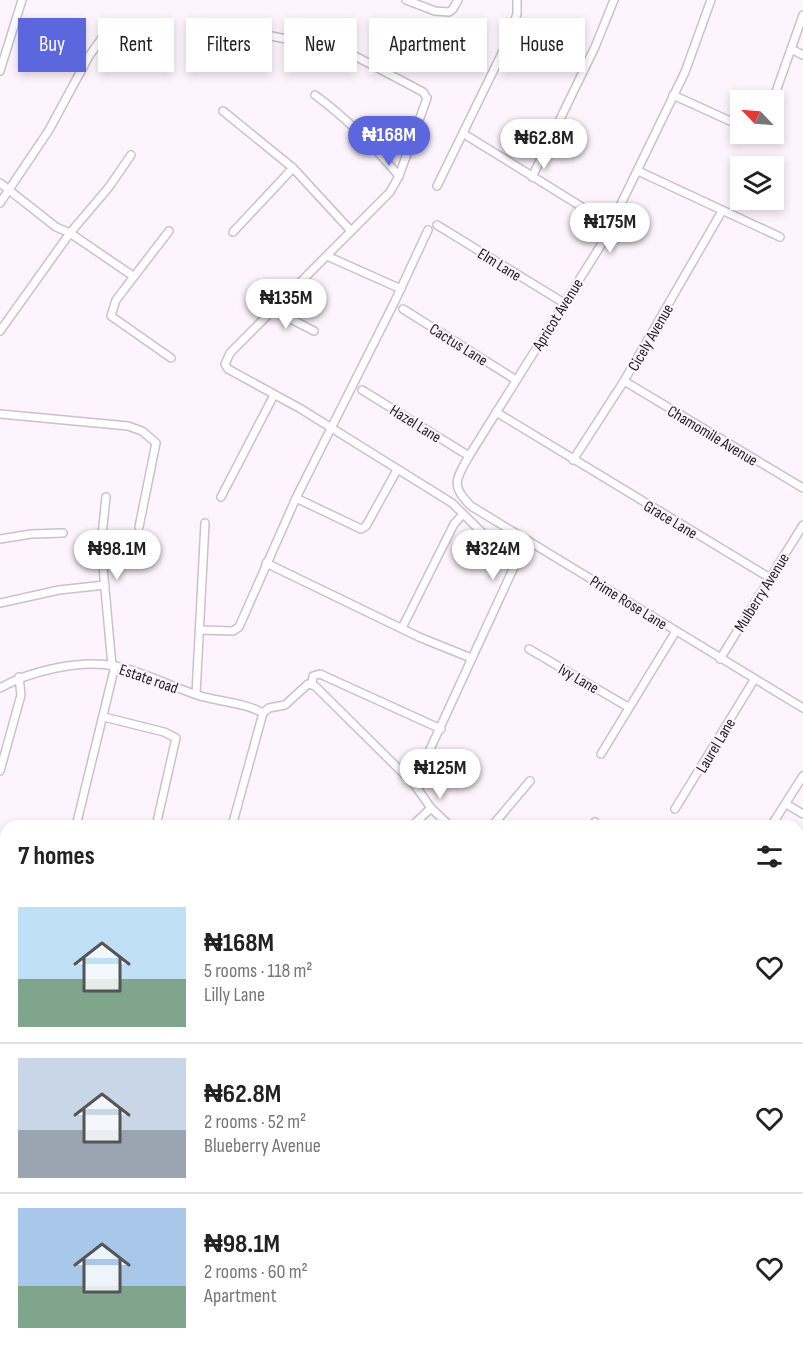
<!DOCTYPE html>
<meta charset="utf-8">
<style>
:root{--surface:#fff;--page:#f2f2f2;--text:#222;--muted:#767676;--line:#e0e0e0;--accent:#5c66dd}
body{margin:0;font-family:"Sofia Sans Condensed",sans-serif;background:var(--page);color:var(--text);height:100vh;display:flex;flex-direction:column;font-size:22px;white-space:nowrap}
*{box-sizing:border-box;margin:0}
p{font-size:20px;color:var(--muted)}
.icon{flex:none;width:33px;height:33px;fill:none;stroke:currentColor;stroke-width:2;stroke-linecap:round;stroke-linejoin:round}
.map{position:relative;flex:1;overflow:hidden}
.side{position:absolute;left:0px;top:820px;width:804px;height:536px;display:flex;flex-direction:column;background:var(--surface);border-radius:18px 18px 0 0;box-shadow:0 3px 9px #0003}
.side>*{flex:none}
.guide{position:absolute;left:18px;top:18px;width:768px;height:54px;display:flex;gap:12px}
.needle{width:39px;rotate:295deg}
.controls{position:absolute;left:730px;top:90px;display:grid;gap:12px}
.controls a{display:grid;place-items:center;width:54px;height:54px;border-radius:0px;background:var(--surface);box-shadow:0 3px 9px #0003;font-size:30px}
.price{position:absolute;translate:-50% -51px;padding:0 14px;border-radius:21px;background:#fff;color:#222;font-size:20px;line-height:39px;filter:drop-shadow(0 2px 3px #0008)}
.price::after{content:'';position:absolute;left:50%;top:36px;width:18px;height:14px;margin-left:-9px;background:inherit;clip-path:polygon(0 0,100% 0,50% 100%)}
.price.active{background:var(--accent);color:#fff}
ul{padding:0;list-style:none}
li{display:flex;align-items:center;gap:18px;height:150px;padding:0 18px}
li+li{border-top:2px solid var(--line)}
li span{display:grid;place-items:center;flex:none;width:168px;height:120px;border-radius:0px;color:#555}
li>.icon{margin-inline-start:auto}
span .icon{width:72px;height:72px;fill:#fffc;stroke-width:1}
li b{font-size:26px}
h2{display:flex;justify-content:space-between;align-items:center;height:72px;padding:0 18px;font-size:26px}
.chip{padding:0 21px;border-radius:0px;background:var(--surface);box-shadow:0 3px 9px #0003;font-size:21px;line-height:54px}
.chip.active{background:var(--accent);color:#fff}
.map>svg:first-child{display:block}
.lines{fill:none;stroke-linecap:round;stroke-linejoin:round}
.minor-casing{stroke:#cdbfcd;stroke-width:10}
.minor{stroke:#fff;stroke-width:7}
.labels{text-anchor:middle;stroke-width:4.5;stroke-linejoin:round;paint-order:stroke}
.street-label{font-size:16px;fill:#221d22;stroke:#fef4fd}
</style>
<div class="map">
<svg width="803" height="1355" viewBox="0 0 803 1355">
<rect width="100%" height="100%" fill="#fef4fd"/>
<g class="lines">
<g class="minor-casing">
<g id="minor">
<polyline points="406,0 435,11 449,12 453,9 458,0"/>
<path d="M711,0L685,72L601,245L469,456C456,479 450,486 471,506L803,708"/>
<polyline points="247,31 286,39 301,38 355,56 423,92 427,98 399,176 390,192 230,353 225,364 228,369 301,409 452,503 513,563 514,567 414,784"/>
<polyline points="791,49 803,55"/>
<polyline points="0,71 22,0"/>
<path d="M315,95C348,119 373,145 399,176"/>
<polyline points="673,95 741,126"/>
<polyline points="773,100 803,15"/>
<polyline points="223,111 293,168 351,231"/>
<polyline points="464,134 611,225"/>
<polyline points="638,171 780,237"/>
<polyline points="532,177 595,47 614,0"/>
<polyline points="0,183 56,227 70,233 109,187 131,155"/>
<polyline points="437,186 505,47 517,14 517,0"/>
<polyline points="0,203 49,130 89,56 107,31"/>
<polyline points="437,225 564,303"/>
<polyline points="169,231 116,300 111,316 171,358"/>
<polyline points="233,232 293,168"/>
<polyline points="327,256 401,289"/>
<polyline points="274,307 281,314 314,331"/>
<polyline points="403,309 516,380"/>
<polyline points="0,331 70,233 133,276"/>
<polyline points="624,381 803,488"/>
<polyline points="362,390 469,456"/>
<polyline points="496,412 770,578"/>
<polyline points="0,414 128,426 142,431 156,443 139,527"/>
<polyline points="573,460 624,381 722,211"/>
<polyline points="106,497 101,545 112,666"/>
<polyline points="221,497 274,395"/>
<polyline points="296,498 361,529 366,526 397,470"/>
<polyline points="0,539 31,534 63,533"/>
<polyline points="266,563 419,637 471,658"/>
<polyline points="0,603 59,590 105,585"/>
<polyline points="402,628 454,524 463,514"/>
<polyline points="200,630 233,631 239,627 296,498 395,301 428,230"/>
<polyline points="529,649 628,707"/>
<polyline points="720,659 803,525"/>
<polyline points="312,684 313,676 320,674 441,729"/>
<path d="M0,688C30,671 81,659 115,666C144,672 170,686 197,695C219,702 243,702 263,713"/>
<polyline points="196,694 205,523"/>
<polyline points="104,717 164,732 176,738 156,826"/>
<polyline points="601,754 676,631"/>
<polyline points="0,771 21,695 19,677"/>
<polyline points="786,804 803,814"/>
<polyline points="675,809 754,680"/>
<polyline points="76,826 115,666"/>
<polyline points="232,826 263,713 269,708 285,705 308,684 315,686 414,784 431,808 450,826"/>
<polyline points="412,826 431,808"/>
<polyline points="492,826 530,781"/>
<polyline points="591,826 595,822"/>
<polyline points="771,826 803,776"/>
<polyline points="0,869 6,871"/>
<polyline points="798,920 803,923"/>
<polyline points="0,957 6,961"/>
<polyline points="0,1034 6,1038"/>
<polyline points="0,1109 6,1103"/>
<polyline points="0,1156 6,1161"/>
<polyline points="0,1249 6,1251"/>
<polyline points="798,1263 803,1267"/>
<polyline points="0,1320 6,1322"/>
<polyline points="71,1350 83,1355"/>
<polyline points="371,1350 381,1355"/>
<polyline points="438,1350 443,1355"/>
<polyline points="703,1350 711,1355"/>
<polyline points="118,1355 121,1350"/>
<polyline points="531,1355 535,1350"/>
<polyline points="663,1355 666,1350"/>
<polyline points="749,1355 751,1350"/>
</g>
</g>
<use href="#minor" class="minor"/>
</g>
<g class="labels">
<g class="street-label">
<text transform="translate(500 264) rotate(32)" y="6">Elm Lane</text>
<text transform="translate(557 314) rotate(-58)" y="6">Apricot Avenue</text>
<text transform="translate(650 337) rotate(-60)" y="6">Cicely Avenue</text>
<text transform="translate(459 344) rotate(32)" y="6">Cactus Lane</text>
<text transform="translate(416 423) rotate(32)" y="6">Hazel Lane</text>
<text transform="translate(713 435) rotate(31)" y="6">Chamomile Avenue</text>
<text transform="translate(671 519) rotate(31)" y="6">Grace Lane</text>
<text transform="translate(761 592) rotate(-58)" y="6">Mulberry Avenue</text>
<text transform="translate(629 602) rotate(32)" y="6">Prime Rose Lane</text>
<text transform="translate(149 678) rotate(19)" y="6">Estate road</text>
<text transform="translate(579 678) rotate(30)" y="6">Ivy Lane</text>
<text transform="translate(715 745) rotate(-59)" y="6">Laurel Lane</text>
</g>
</g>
</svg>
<div class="controls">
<a><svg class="needle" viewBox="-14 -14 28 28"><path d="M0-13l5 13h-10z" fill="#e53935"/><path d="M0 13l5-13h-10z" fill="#767676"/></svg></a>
<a><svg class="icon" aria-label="layers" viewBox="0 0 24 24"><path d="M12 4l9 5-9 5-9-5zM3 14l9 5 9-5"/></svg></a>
</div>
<b class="price active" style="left:389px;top:167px">₦168M</b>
<b class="price" style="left:544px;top:170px">₦62.8M</b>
<b class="price" style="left:610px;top:254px">₦175M</b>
<b class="price" style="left:286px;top:330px">₦135M</b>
<b class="price" style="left:117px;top:581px">₦98.1M</b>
<b class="price" style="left:493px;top:581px">₦324M</b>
<b class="price" style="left:440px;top:800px">₦125M</b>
<div class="guide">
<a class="chip active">Buy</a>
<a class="chip">Rent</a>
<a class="chip">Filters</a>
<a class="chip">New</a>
<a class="chip">Apartment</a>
<a class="chip">House</a>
</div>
<section class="side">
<h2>7 homes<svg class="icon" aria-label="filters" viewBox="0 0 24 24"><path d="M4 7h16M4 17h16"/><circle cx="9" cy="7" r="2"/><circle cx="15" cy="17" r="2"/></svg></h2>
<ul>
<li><span style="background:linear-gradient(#bfe0f5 60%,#7fa58c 0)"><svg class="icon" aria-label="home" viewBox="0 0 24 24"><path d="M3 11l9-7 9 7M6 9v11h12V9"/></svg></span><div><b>₦168M</b><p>5 rooms · 118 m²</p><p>Lilly Lane</p></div><svg class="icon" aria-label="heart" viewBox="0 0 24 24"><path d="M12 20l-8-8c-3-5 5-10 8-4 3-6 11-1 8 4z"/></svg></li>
<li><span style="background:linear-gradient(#c9d6e8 60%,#9aa5b1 0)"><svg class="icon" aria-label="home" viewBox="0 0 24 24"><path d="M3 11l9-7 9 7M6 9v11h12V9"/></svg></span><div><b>₦62.8M</b><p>2 rooms · 52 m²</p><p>Blueberry Avenue</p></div><svg class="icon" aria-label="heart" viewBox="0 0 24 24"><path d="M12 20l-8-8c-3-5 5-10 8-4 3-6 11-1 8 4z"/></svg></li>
<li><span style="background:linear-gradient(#a9c7e8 65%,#7fa58c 0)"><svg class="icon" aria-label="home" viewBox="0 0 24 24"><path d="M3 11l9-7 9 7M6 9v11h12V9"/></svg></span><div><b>₦98.1M</b><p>2 rooms · 60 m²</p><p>Apartment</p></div><svg class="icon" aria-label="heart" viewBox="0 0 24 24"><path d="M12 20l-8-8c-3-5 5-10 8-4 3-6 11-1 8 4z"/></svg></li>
</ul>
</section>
</div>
